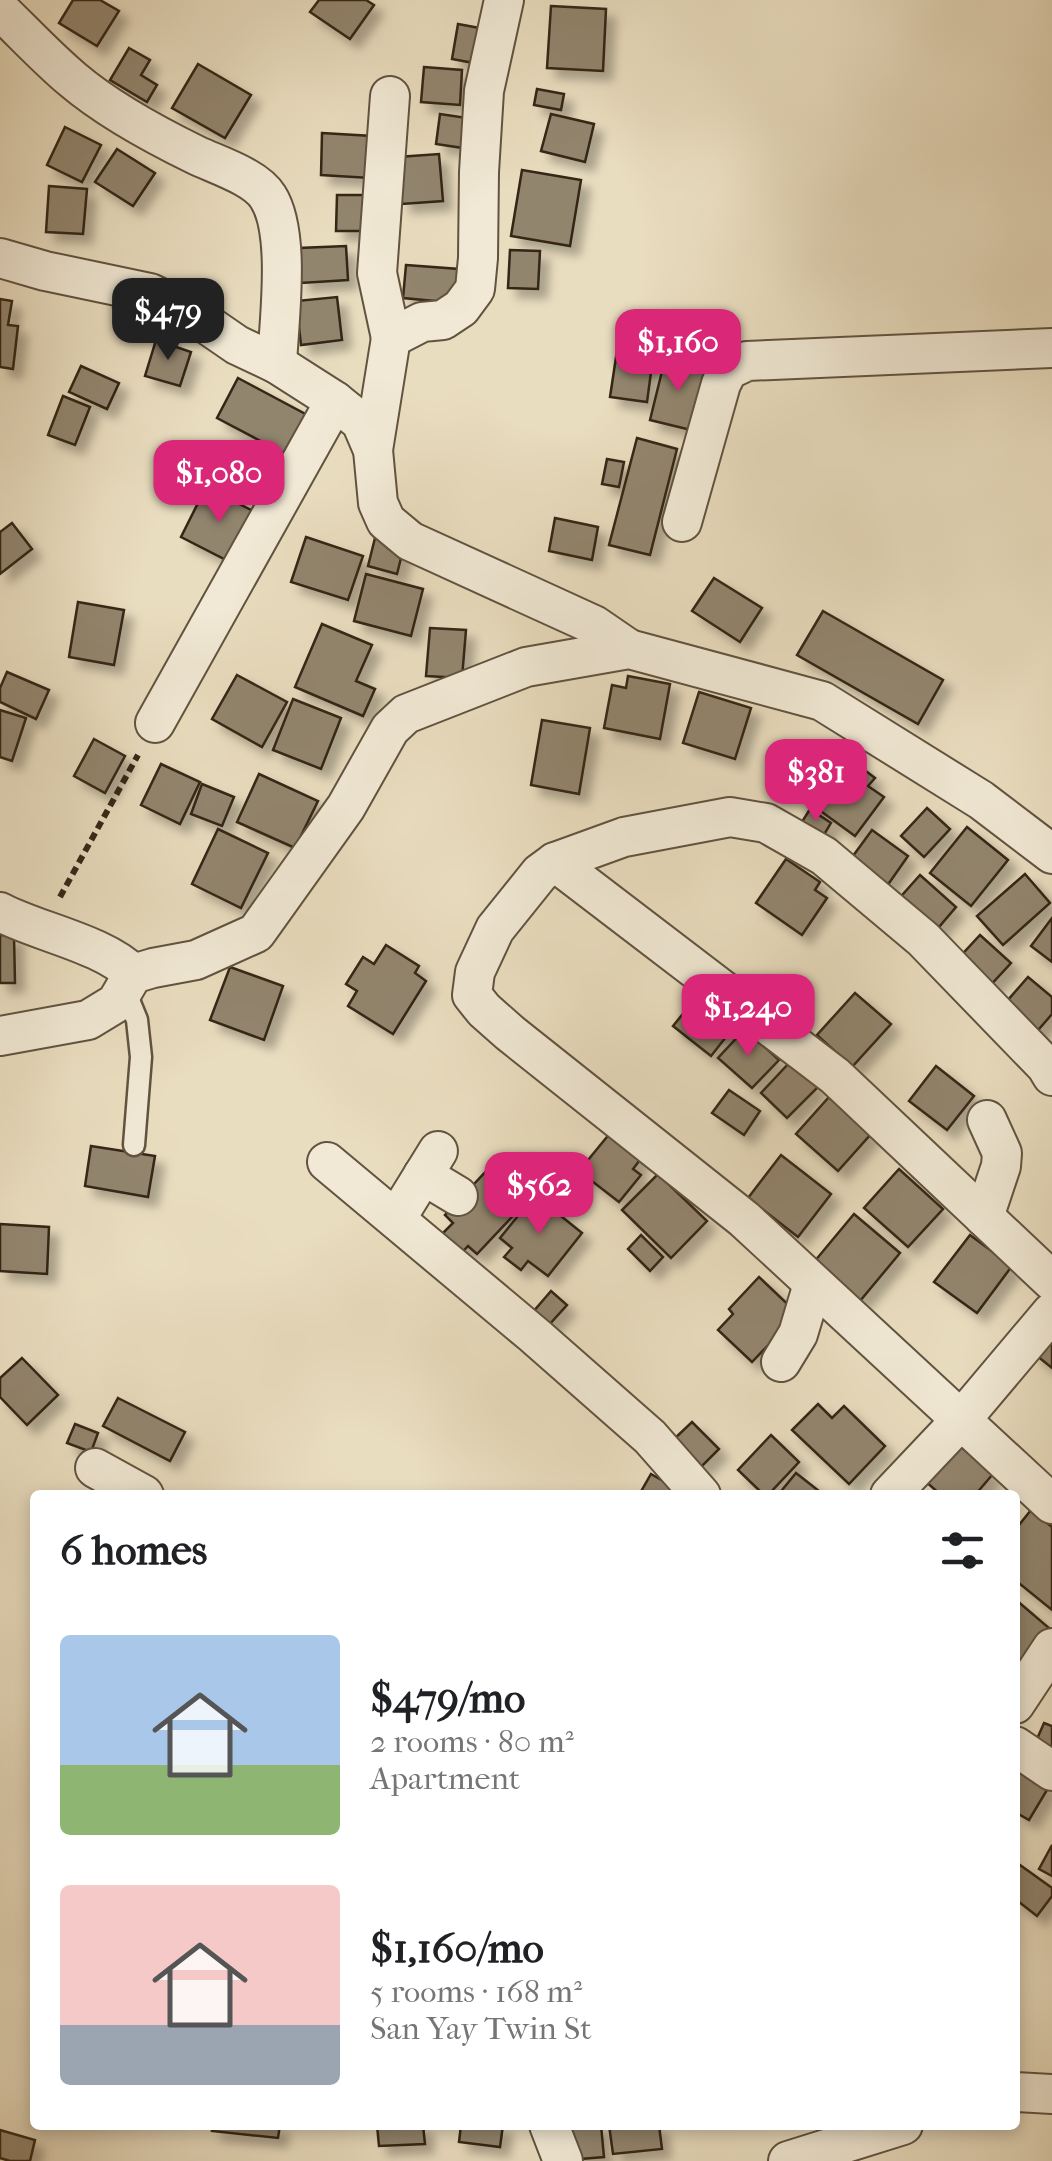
<!DOCTYPE html>
<meta charset="utf-8">
<style>
:root{--surface:#fff;--page:#f2f2f2;--text:#202124;--muted:#757577;--accent:#db2777}
body{margin:0;font-family:"IM FELL French Canon",serif;background:var(--page);color:var(--text);height:100vh;display:flex;flex-direction:column;font-size:38px;white-space:nowrap}
*{box-sizing:border-box;margin:0}
p{font-size:32px;color:var(--muted)}
.icon{flex:none;width:55px;height:55px;fill:none;stroke:currentColor;stroke-width:2;stroke-linecap:round;stroke-linejoin:round}
.map{position:relative;flex:1;overflow:hidden}
.sheet{position:absolute;left:30px;top:1490px;width:990px;height:640px;display:flex;flex-direction:column;background:var(--surface);border-radius:10px;box-shadow:0 5px 15px #0003}
.sheet>*{flex:none}
.price{position:absolute;translate:-50% -85px;padding:0 22px;border-radius:20px;background:var(--accent);color:#fff;font-size:32px;line-height:65px;filter:drop-shadow(0 2px 5px #0008)}
.price::after{content:'';position:absolute;left:50%;top:60px;width:30px;height:22px;margin-left:-15px;background:inherit;clip-path:polygon(0 0,100% 0,50% 100%)}
.price.active{background:#222;color:#fff}
ul{padding:0;list-style:none}
li{display:flex;align-items:center;gap:30px;height:250px;padding:0 30px}
li span{display:grid;place-items:center;flex:none;width:280px;height:200px;border-radius:10px;color:#555}
li>.icon{margin-inline-start:auto}
span .icon{width:120px;height:120px;fill:#fffc;stroke-width:1}
li b{font-size:42px}
h2{display:flex;justify-content:space-between;align-items:center;height:120px;padding:0 30px;font-size:42px}
.map>svg:first-child{display:block}
.building{fill:#92856e;stroke:#342516;stroke-width:2.5;filter:url(#shadow)}
.lines{fill:none;stroke-linecap:round;stroke-linejoin:round}
.service-casing{stroke:#615340;stroke-width:25}
.minor-casing{stroke:#615340;stroke-width:42}
.path{stroke:#342516;stroke-width:6;stroke-dasharray:8 5;stroke-linecap:butt}
.service{stroke:#f1e9d5;stroke-width:20}
.minor{stroke:#f1e9d5;stroke-width:38}
</style>
<div class="map">
<svg width="1052" height="2161" viewBox="0 0 1052 2161">
<defs>
<filter id="shadow"><feDropShadow dx="9" dy="9" stdDeviation="5" flood-color="#0004"/></filter>
</defs>
<rect width="100%" height="100%" fill="#e9ddbf"/>
<filter id="stains"><feTurbulence type="fractalNoise" baseFrequency=".002" numOctaves="4"/><feColorMatrix values="0 0 0 0 .2 0 0 0 0 .09 0 0 0 0 .02 0 0 0 .5 -.17"/></filter>
<radialGradient id="worn" r=".72"><stop offset=".6" stop-color="#630" stop-opacity="0"/><stop offset="1" stop-color="#630" stop-opacity=".3"/></radialGradient>
<g class="building">
<polygon points="73,0 100,0 119,11 97,46 59,23"/>
<polygon points="319,0 366,0 374,5 350,39 310,12"/>
<polygon points="551,6 606,9 603,71 547,68"/>
<polygon points="458,24 485,29 479,64 452,59"/>
<polygon points="129,48 150,60 141,75 157,85 147,102 110,80"/>
<polygon points="198,64 251,95 225,138 172,108"/>
<polygon points="424,67 462,70 460,105 421,102"/>
<polygon points="537,89 564,94 561,110 534,105"/>
<polygon points="440,114 467,118 463,148 436,144"/>
<polygon points="551,114 594,124 585,162 541,151"/>
<polygon points="65,127 101,145 82,182 47,165"/>
<polygon points="322,133 372,136 370,178 321,175"/>
<polygon points="117,149 155,173 133,206 95,182"/>
<polygon points="439,154 443,201 402,204 398,157"/>
<polygon points="522,170 581,180 570,246 511,236"/>
<polygon points="49,186 87,189 83,234 46,232"/>
<polygon points="337,195 372,195 371,231 336,231"/>
<polygon points="346,246 348,280 301,283 299,248"/>
<polygon points="510,250 540,251 538,289 508,288"/>
<polygon points="406,265 459,269 456,303 403,298"/>
<polygon points="337,297 342,340 301,345 296,301"/>
<polygon points="0,299 12,301 8,325 18,326 13,369 0,367"/>
<polygon points="156,340 191,352 180,386 145,376"/>
<polygon points="618,344 654,350 647,402 610,397"/>
<polygon points="665,359 705,368 691,430 650,420"/>
<polygon points="81,366 119,383 107,409 69,392"/>
<polygon points="238,378 311,417 289,456 217,418"/>
<polygon points="63,396 90,407 75,445 48,435"/>
<polygon points="637,438 677,449 650,555 609,545"/>
<polygon points="607,459 624,462 619,487 602,484"/>
<polygon points="206,487 257,513 232,563 181,537"/>
<polygon points="555,518 598,527 592,560 549,551"/>
<polygon points="12,523 32,549 0,574 0,532"/>
<polygon points="376,534 405,542 397,574 368,566"/>
<polygon points="306,537 363,556 348,600 291,582"/>
<polygon points="366,574 423,589 411,636 354,621"/>
<polygon points="714,578 762,608 740,642 692,611"/>
<polygon points="78,602 124,610 114,665 69,657"/>
<polygon points="823,611 943,680 918,724 797,655"/>
<polygon points="322,624 372,645 356,681 375,689 363,716 295,687"/>
<polygon points="430,628 466,630 462,678 426,676"/>
<polygon points="7,672 49,690 36,719 0,702 0,688"/>
<polygon points="237,675 287,702 262,747 212,719"/>
<polygon points="628,676 670,684 660,739 604,728 612,685 626,688"/>
<polygon points="699,692 751,708 735,759 683,743"/>
<polygon points="293,699 341,718 321,769 273,750"/>
<polygon points="0,710 26,718 12,761 0,757"/>
<polygon points="542,720 590,728 579,794 531,785"/>
<polygon points="94,739 125,756 105,793 74,776"/>
<polygon points="836,763 851,774 858,765 875,778 868,786 884,797 855,836 804,799 821,777 824,780"/>
<polygon points="161,764 200,782 180,824 141,805"/>
<polygon points="259,774 318,801 295,848 237,822"/>
<polygon points="202,784 234,797 222,826 191,814"/>
<polygon points="927,808 950,829 924,857 901,836"/>
<polygon points="810,809 831,823 822,838 800,825"/>
<polygon points="967,827 1008,860 971,906 930,873"/>
<polygon points="218,829 268,853 241,908 192,884"/>
<polygon points="872,830 908,856 887,886 850,860"/>
<polygon points="786,859 820,882 815,890 827,898 802,935 756,903"/>
<polygon points="1025,874 1050,903 1003,945 977,916"/>
<polygon points="920,875 956,907 933,934 896,902"/>
<polygon points="1052,918 1052,962 1031,946"/>
<polygon points="0,935 14,935 15,983 0,983"/>
<polygon points="980,935 1011,963 987,989 956,961"/>
<polygon points="386,945 419,966 415,973 426,981 393,1034 348,1006 357,991 346,984 363,957 374,964"/>
<polygon points="230,967 283,986 264,1040 210,1020"/>
<polygon points="1028,977 1052,997 1052,1014 1033,1036 1001,1008"/>
<polygon points="855,993 891,1024 852,1067 817,1035"/>
<polygon points="699,994 737,1023 711,1056 673,1026"/>
<polygon points="745,1029 779,1060 752,1088 718,1058"/>
<polygon points="791,1061 818,1087 787,1118 761,1093"/>
<polygon points="936,1066 974,1096 947,1130 909,1101"/>
<polygon points="729,1090 760,1111 744,1135 712,1113"/>
<polygon points="829,1097 871,1134 838,1171 796,1134"/>
<polygon points="611,1132 643,1156 633,1169 641,1175 619,1202 579,1171"/>
<polygon points="91,1146 155,1156 148,1197 85,1186"/>
<polygon points="781,1155 831,1194 798,1237 748,1198"/>
<polygon points="490,1167 527,1201 477,1254 468,1246 455,1260 435,1241 453,1223 445,1215"/>
<polygon points="899,1169 943,1209 908,1247 864,1208"/>
<polygon points="658,1174 707,1221 671,1258 622,1210"/>
<polygon points="535,1195 582,1233 548,1276 528,1261 521,1270 504,1257 512,1248 500,1238"/>
<polygon points="854,1214 900,1253 860,1301 814,1262"/>
<polygon points="0,1224 49,1227 47,1274 0,1271"/>
<polygon points="641,1235 663,1257 650,1271 628,1249"/>
<polygon points="970,1235 1012,1266 977,1313 934,1282"/>
<polygon points="759,1277 798,1314 752,1362 718,1330 733,1314 729,1309"/>
<polygon points="551,1291 567,1305 548,1326 533,1312"/>
<polygon points="1052,1326 1052,1368 1031,1351"/>
<polygon points="22,1358 58,1395 27,1425 0,1397 0,1378"/>
<polygon points="118,1398 185,1432 170,1461 103,1426"/>
<polygon points="818,1404 832,1418 844,1406 885,1446 849,1484 792,1430"/>
<polygon points="692,1422 719,1449 700,1468 673,1440"/>
<polygon points="75,1424 98,1433 91,1452 67,1443"/>
<polygon points="771,1435 799,1462 768,1495 764,1495 738,1470"/>
<polygon points="958,1444 993,1474 975,1495 941,1495 925,1481"/>
<polygon points="796,1473 824,1495 778,1495"/>
<polygon points="651,1474 684,1493 683,1495 639,1495"/>
<polygon points="1031,1510 1052,1527 1052,1610 1015,1580 1015,1530"/>
<polygon points="1015,1599 1049,1628 1015,1666"/>
<polygon points="1044,1723 1052,1726 1052,1756 1033,1748"/>
<polygon points="1015,1765 1050,1785 1029,1820 1015,1812"/>
<polygon points="1052,1845 1052,1876 1039,1869"/>
<polygon points="1020,1865 1052,1888 1052,1896 1037,1916 1015,1899 1015,1872"/>
<polygon points="213,2125 280,2125 278,2138 212,2131"/>
<polygon points="377,2125 423,2125 425,2144 379,2146"/>
<polygon points="461,2125 503,2125 500,2147 459,2142"/>
<polygon points="567,2125 601,2125 604,2157 569,2160"/>
<polygon points="609,2125 659,2125 662,2149 613,2154"/>
<polygon points="0,2130 35,2140 30,2161 10,2161 0,2158"/>
</g>
<g class="lines">
<g class="service-casing">
<polyline id="service" points="124,988 137,1020 141,1057 134,1145"/>
</g>
<g class="minor-casing">
<g id="minor">
<path d="M0,10C24,33 47,58 72,79C107,109 155,135 196,155C217,165 256,177 268,197C291,233 279,320 277,364"/>
<polyline points="390,96 377,273 391,338"/>
<polyline points="0,258 45,271 150,293 189,312 237,345 277,364 335,401 361,422 373,450 378,503 386,521 410,541 594,625 629,649"/>
<polyline points="373,450 391,338 422,322 443,320 461,308 475,289 478,258 479,172 484,91 504,0"/>
<polyline points="682,522 721,384 728,370 747,361 1052,348"/>
<polyline points="155,723 335,401"/>
<polyline points="555,862 835,1076 1052,1281"/>
<path d="M0,912C38,932 104,944 133,974"/>
<polyline points="0,1036 88,1020 116,1003 133,974 153,968 196,960 256,933 346,807 390,729 406,714 526,667 629,649 822,701 981,800 1052,854"/>
<polyline points="1052,1076 1046,1066 923,939 824,856 766,823 730,817 624,837 555,862 540,873 495,929 475,972 472,995 484,1010 510,1033 744,1219 1052,1504"/>
<polyline points="327,1162 534,1335 650,1437 701,1495"/>
<polyline points="423,1175 458,1196"/>
<polyline points="984,1217 1001,1166 1002,1153 987,1120"/>
<polyline points="396,1219 438,1151"/>
<polyline points="781,1362 798,1334 813,1284"/>
<polyline points="95,1468 144,1495"/>
<polyline points="890,1495 961,1420 1052,1312"/>
<polyline points="1015,1704 1052,1648"/>
<polyline points="1015,1746 1052,1771"/>
<polyline points="1015,2092 1052,2094"/>
<polyline points="549,2125 563,2161"/>
<polyline points="788,2161 903,2125"/>
</g>
</g>
<polyline class="path" points="60,897 138,755"/>
<use href="#service" class="service"/>
<use href="#minor" class="minor"/>
</g>
<rect width="100%" height="100%" filter="url(#stains)"/>
<rect width="100%" height="100%" fill="url(#worn)"/>
</svg>
<b class="price active" style="left:168px;top:363px">$479</b>
<b class="price" style="left:678px;top:394px">$1,160</b>
<b class="price" style="left:219px;top:525px">$1,080</b>
<b class="price" style="left:816px;top:824px">$381</b>
<b class="price" style="left:748px;top:1059px">$1,240</b>
<b class="price" style="left:539px;top:1237px">$562</b>
<section class="sheet">
<h2>6 homes<svg class="icon" aria-label="filters" viewBox="0 0 24 24"><path d="M4 7h16M4 17h16"/><circle cx="9" cy="7" r="2"/><circle cx="15" cy="17" r="2"/></svg></h2>
<ul>
<li><span style="background:linear-gradient(#a9c7e8 65%,#8fb573 0)"><svg class="icon" aria-label="home" viewBox="0 0 24 24"><path d="M3 11l9-7 9 7M6 9v11h12V9"/></svg></span><div><b>$479/mo</b><p>2 rooms · 80 m²</p><p>Apartment</p></div></li>
<li><span style="background:linear-gradient(#f6c9c9 70%,#9aa5b1 0)"><svg class="icon" aria-label="home" viewBox="0 0 24 24"><path d="M3 11l9-7 9 7M6 9v11h12V9"/></svg></span><div><b>$1,160/mo</b><p>5 rooms · 168 m²</p><p>San Yay Twin St</p></div></li>
</ul>
</section>
</div>
